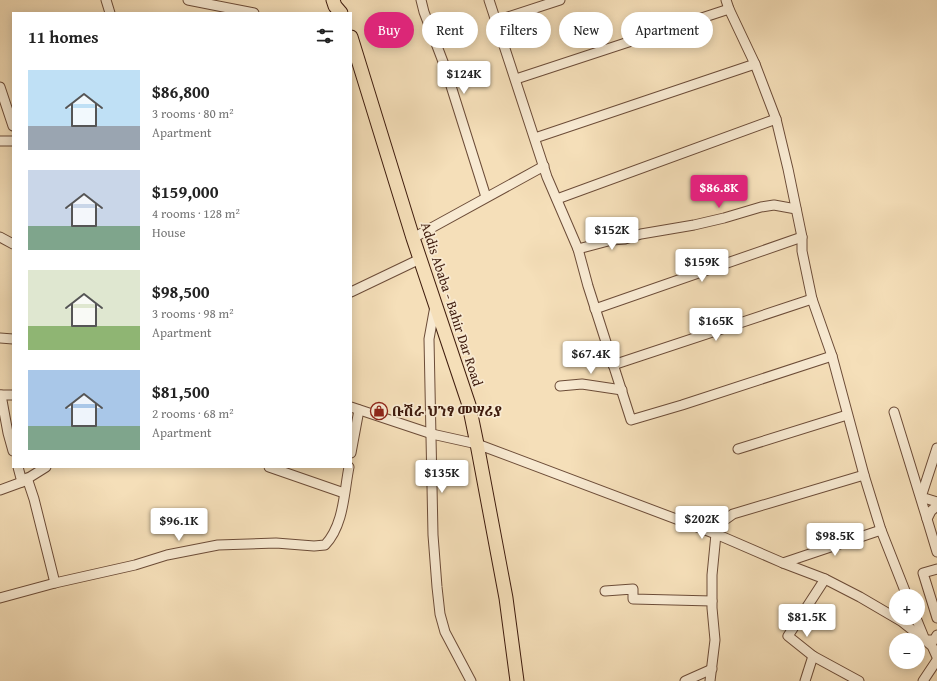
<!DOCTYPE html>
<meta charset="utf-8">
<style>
:root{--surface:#fff;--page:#f2f2f2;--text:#222;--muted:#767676;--accent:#db2777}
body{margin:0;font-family:"Gentium Book Plus","Noto Serif Ethiopic",serif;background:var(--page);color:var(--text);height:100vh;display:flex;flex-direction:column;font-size:15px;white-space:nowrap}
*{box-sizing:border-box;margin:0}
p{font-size:13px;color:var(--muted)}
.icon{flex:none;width:22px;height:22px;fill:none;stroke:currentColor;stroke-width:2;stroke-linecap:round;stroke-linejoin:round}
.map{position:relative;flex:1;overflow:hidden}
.details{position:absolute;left:12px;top:12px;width:340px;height:456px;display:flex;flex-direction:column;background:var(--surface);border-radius:0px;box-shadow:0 2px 10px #0003}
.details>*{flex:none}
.top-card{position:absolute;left:364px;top:12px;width:380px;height:36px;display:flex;gap:8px}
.buttons{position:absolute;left:889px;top:589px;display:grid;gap:8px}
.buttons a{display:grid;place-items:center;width:36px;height:36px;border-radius:50%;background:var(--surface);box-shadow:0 2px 10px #0003;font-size:20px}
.price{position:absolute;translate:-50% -34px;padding:0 9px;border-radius:4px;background:#fff;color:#222;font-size:13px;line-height:26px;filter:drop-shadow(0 1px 2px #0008)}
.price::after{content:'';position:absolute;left:50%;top:24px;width:12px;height:9px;margin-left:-6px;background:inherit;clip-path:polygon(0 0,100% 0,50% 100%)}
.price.on{background:var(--accent);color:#fff}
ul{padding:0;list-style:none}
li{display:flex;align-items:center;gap:12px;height:100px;padding:0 16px}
li span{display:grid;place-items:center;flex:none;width:112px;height:80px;border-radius:0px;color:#555}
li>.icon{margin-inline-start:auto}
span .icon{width:48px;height:48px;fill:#fffc;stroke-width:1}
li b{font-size:17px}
h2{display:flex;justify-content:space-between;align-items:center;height:48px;padding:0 16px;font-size:17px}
.chip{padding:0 14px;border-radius:18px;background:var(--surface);box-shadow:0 2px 10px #0003;font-size:14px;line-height:36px}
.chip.on{background:var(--accent);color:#fff}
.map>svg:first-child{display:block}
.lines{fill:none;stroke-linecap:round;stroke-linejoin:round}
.minor-casing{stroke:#6c4c38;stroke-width:11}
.highway-casing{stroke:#3e1b0d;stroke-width:15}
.minor{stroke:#f8ead2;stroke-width:9}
.highway{stroke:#f5dfb9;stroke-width:13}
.labels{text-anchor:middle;stroke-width:3.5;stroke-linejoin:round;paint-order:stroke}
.street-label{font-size:14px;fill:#3e1b0d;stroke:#f8ead2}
.poi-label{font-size:14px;font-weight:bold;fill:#3e1b0d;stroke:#f8ead2;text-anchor:start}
</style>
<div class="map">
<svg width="937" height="681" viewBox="0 0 937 681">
<rect width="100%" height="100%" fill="#f5dfb9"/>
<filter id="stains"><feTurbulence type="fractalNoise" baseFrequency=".005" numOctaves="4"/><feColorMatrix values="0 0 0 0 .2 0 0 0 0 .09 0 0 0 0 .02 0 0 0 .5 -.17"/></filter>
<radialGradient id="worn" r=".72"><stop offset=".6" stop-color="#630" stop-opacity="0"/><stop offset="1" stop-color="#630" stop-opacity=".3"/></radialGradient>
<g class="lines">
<g class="minor-casing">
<g id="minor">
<polyline points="106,0 110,13"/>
<polyline points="188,0 254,13"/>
<polyline points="421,0 424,12 445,67 486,197"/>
<polyline points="489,0 547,177 578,249 588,286 631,420 682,405 832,356"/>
<polyline points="726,0 729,9 755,64 776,119 788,169 802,237 802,251 812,299 832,356 864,475 881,530 907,596"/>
<polyline points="496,21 560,0"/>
<polyline points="516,79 729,9"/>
<polyline points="0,87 13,126"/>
<polyline points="535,138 755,64"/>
<polyline points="0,141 13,141"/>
<polyline points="557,199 776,119"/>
<polyline points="0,237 13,244"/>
<polyline points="413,238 544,166"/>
<polyline points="578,249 612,240 625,239 641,234 694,225 724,218 761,207 774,205 796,209"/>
<polyline points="351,292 420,259"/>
<polyline points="435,306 429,339 433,535 437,587 440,614 445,632 471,681"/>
<polyline points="595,309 802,237"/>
<polyline points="0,338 13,339"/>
<polyline points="613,365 812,299"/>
<polyline points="560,386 582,384 622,390"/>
<polyline points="0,395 13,395"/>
<polyline points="1,395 8,433 13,451"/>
<polyline points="351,407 432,434 477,444 716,534 783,563 825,579 860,597 901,621 925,640 934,640 937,635"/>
<polyline points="894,412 927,519"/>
<polyline points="937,448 921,497 937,502"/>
<polyline points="738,449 847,415"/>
<polyline points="351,453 359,410"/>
<polyline points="18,467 22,482 46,467"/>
<polyline points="269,467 344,493"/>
<polyline points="27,478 34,499 55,583"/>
<polyline points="0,490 22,482"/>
<polyline points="937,506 931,511 927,519 937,552"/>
<polyline points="783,563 881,530"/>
<polyline points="937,569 923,573 937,618"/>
<polyline points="825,579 788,636 813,656 859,681"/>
<polyline points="605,591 633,589 633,599 712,601"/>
<path d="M0,598L55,583L135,565L167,555L218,545L276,543L314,546L325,545C344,525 344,492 349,467"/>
<polyline points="916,618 925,640 932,646 937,657"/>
<polyline points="685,681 712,669"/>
<polyline points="710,681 715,640 712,608 712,575 716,534 719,524 733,514 864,475"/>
<polyline points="805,681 813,656"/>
<polyline points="923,681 937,660"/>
</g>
</g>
<g class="highway-casing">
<g id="highway">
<polyline points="333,0 335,6 341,13"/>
<polyline points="351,37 413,238 469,405 477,444 506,598 517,681"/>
</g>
</g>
<use href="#minor" class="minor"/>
<use href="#highway" class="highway"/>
</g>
<defs>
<g id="shop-ring" transform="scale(0.9)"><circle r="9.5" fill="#f8ead2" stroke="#8f2418" stroke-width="1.5"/><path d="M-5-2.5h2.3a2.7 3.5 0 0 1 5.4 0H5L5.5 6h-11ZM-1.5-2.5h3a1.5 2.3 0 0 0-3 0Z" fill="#8f2418"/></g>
</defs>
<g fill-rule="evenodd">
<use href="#shop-ring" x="379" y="411"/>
</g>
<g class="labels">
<g class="street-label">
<text transform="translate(452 304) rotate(72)" y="5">Addis Ababa - Bahir Dar Road</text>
</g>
<g class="poi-label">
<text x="392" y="416">ቡሽራ ህንፃ መሣሪያ</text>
</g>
</g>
<rect width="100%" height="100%" filter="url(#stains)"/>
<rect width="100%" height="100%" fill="url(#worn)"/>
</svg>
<div class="buttons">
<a>+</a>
<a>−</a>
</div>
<b class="price" style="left:464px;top:95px">$124K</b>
<b class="price on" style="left:719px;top:209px">$86.8K</b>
<b class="price" style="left:612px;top:251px">$152K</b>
<b class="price" style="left:702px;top:283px">$159K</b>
<b class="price" style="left:716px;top:342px">$165K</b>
<b class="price" style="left:591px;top:375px">$67.4K</b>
<b class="price" style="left:442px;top:494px">$135K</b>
<b class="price" style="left:702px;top:540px">$202K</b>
<b class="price" style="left:179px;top:542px">$96.1K</b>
<b class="price" style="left:835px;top:557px">$98.5K</b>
<b class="price" style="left:807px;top:638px">$81.5K</b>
<div class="top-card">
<a class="chip on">Buy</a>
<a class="chip">Rent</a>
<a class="chip">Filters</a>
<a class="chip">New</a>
<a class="chip">Apartment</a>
</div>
<section class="details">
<h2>11 homes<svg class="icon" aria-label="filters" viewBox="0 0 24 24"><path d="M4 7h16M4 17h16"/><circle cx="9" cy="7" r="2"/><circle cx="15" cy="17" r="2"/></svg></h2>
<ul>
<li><span style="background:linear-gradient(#bfe0f5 70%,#9aa5b1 0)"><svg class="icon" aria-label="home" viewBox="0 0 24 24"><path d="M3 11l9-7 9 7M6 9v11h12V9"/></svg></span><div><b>$86,800</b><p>3 rooms · 80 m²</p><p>Apartment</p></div></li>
<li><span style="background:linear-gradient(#c9d6e8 70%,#7fa58c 0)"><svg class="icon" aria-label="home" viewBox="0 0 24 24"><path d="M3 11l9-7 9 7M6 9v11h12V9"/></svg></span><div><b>$159,000</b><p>4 rooms · 128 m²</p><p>House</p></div></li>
<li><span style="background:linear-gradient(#dfe7d0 70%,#8fb573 0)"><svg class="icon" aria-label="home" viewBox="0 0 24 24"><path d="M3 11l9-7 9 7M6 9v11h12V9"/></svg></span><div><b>$98,500</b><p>3 rooms · 98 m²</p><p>Apartment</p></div></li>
<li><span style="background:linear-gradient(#a9c7e8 70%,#7fa58c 0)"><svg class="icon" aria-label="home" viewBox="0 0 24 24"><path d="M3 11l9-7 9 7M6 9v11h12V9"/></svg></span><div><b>$81,500</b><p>2 rooms · 68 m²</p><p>Apartment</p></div></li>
</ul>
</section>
</div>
